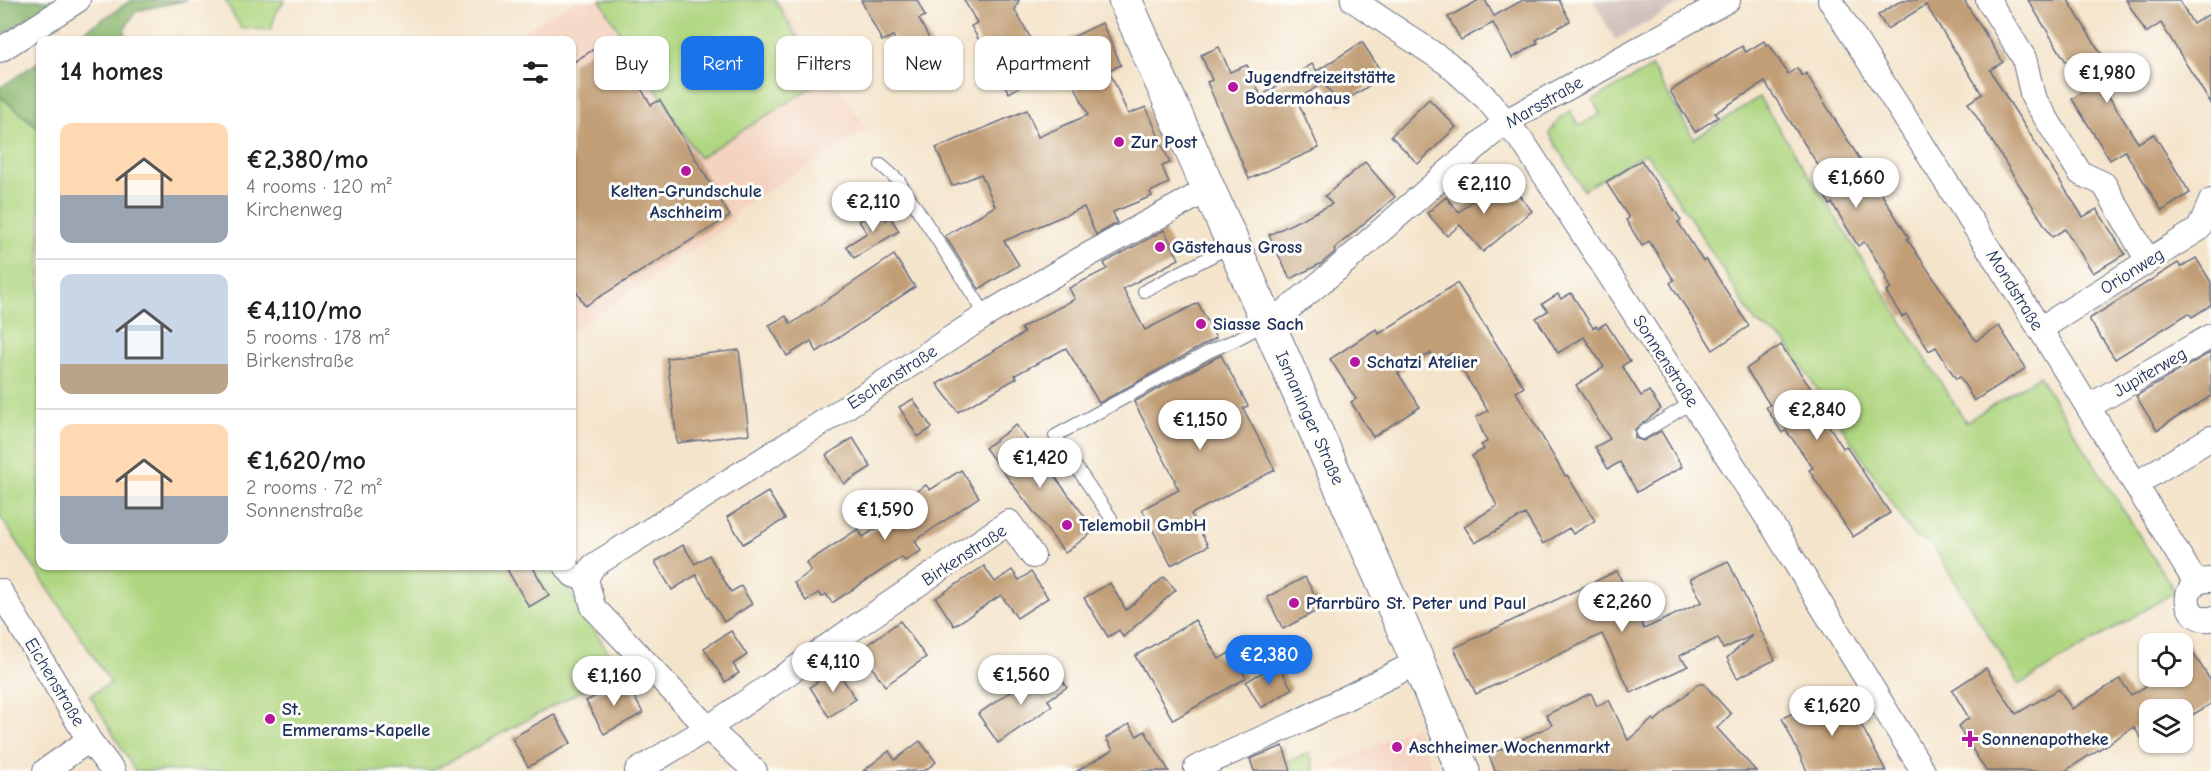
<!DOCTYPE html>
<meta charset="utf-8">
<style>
:root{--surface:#fff;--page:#f2f2f2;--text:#202124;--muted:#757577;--line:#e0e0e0;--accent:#1a73e8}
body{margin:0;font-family:"Comic Neue",sans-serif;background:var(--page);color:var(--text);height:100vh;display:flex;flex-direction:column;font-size:22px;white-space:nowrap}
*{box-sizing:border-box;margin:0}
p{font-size:20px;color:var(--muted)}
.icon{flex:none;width:33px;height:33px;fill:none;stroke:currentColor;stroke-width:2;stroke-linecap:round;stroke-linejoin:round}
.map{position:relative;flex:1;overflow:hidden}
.details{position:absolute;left:36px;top:36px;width:540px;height:534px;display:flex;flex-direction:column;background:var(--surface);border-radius:12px;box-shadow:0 2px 4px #0004}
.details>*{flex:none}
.top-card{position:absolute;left:594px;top:36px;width:570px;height:54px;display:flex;gap:12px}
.controls{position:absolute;left:2139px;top:633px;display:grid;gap:12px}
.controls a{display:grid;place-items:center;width:54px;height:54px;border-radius:12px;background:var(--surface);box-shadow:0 2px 4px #0004;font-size:30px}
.price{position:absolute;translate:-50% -51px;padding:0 14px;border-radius:21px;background:#fff;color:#222;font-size:20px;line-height:39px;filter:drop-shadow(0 2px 3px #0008)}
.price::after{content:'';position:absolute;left:50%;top:36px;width:18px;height:14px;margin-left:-9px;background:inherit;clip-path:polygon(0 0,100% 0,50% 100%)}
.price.on{background:var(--accent);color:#fff}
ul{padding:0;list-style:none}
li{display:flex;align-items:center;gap:18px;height:150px;padding:0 24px}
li+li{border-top:2px solid var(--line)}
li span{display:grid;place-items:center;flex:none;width:168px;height:120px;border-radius:12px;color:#555}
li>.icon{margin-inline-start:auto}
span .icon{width:72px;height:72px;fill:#fffc;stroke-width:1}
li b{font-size:26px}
h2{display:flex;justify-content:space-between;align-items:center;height:72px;padding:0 24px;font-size:26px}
.chip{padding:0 21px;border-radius:12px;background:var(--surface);box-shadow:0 2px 4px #0004;font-size:21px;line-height:54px}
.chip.on{background:var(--accent);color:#fff}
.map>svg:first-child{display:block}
.built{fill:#f4d3c0}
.industrial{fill:#d0c0bc}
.green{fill:#afd680;stroke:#65826f;stroke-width:1.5}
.forest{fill:#8bb76e;stroke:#537366;stroke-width:1.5}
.building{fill:#c19e76}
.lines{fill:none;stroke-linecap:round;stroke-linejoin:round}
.service-casing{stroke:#676e84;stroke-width:14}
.minor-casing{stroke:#676e84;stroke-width:26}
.secondary-casing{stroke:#676e84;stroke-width:35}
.service{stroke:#fff;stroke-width:12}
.minor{stroke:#fff;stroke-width:24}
.secondary{stroke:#fff;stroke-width:33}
.poi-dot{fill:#b5179e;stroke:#fdfcf7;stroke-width:2}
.labels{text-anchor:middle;stroke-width:6;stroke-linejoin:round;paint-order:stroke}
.poi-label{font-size:18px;font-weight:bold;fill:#1b2f5e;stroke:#fdfcf7;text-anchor:start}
.street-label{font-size:18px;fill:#1b2f5e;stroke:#fdfcf7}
</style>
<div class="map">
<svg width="2211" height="771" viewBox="0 0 2211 771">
<rect width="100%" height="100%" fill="#fdfcf7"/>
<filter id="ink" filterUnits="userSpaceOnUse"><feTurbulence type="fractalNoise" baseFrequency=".0167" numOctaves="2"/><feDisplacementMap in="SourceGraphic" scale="12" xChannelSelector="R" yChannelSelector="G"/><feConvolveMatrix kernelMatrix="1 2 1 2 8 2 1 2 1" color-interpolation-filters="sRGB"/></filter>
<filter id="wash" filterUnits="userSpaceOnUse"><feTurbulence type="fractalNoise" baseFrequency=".008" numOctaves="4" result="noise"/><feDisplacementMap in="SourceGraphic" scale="24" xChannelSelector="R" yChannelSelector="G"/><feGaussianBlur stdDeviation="1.35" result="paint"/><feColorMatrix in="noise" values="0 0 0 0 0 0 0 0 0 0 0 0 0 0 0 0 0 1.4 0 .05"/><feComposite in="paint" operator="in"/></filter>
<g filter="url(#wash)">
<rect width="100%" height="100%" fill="#f4e4cb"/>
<g class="built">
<polygon points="576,0 780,0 867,130 735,211 733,222 572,332 572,40 509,40"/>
<polygon points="1415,726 1434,771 1319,771 1350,757"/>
</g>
<polygon class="industrial" points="1593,0 1687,0 1615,40"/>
<g class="green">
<polygon points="225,0 285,0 276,13 271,30 241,28"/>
<polygon points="600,0 775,0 823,80 699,158"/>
<polygon points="1652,67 1694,139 1759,97 1966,422 2039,376 2175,592 2019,685 1932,544 1915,538 1786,342 1755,322 1689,216 1646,153 1583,190 1549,133 1557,122 1570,110 1579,126 1600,114 1593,100"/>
<polygon points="0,96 40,130 40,566 553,566 620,670 432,771 135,771 90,695 111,683 0,516"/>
<polygon points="1310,753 1315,771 1291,771 1288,761"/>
</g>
<g class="forest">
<polygon points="0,0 57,0 0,36"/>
<polygon points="132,0 186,0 136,11 124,30 128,40 71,40"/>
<polygon points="40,61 40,128 0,96 0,88"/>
</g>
<g id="blocks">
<g class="building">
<polygon points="861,0 917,0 925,16 919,19 936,52 909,66 893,36 882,41"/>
<polygon points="964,0 1019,0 1015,10 1039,53 1102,23 1121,65 1109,70 1128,114 1146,107 1170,163 1162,166 1169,183 1150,192 1152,196 1113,212 1117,223 1096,235 1084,207 1004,241 1019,265 979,289 945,236 995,206 981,174 952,186 936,148 1027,110 1038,137 1088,115 1064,62 1009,93 971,26 977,23"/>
<polygon points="1479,0 1485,0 1494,16 1523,0 1559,0 1570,21 1536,40 1538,43 1512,58 1493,23 1461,40 1448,17"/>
<polygon points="1902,0 1964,0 2003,62 1990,70 2008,100 2083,217 2097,209 2125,254 2093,273 2065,229 2052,237 1968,103 1982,94 1926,5 1887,29 1878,15"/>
<polygon points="2028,0 2068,0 2105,60 2091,68 2138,143 2154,134 2190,193 2162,211 2125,151 2110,160 2072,99 2084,91"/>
<polygon points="2126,0 2179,0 2193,24 2211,13 2211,104 2161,23 2146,33"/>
<polygon points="610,39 651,105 660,100 730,216 585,306 572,284 572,63"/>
<polygon points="1764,41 1766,45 1769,44 1788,74 1797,68 1802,76 1806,73 1909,238 1907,239 1976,341 1999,326 2026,368 1974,401 1960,377 1956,379 1936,347 1929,351 1906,314 1902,317 1886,292 1891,289 1885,279 1887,277 1870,250 1864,242 1858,246 1832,203 1830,205 1821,189 1825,186 1822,182 1827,179 1765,82 1715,113 1718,117 1695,132 1670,91 1742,46 1746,52"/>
<polygon points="1362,42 1384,76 1339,105 1318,74 1324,82 1297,100 1319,148 1249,179 1207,82 1212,80 1201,55 1219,47 1230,72 1247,65 1261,96 1312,64 1317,71"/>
<polygon points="1429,99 1456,127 1418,164 1391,136"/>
<polygon points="1641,160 1681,220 1678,222 1703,261 1706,259 1749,326 1713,350 1670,283 1674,280 1649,241 1642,246 1626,220 1629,218 1606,182"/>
<polygon points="1365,162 1395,197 1334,249 1335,252 1322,263 1290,279 1269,235 1332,204 1325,196"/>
<polygon points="1505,178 1532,211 1483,252 1460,225 1447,236 1427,213 1446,197 1459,212 1495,183 1497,185"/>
<polygon points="879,209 886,220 890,217 899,231 854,258 846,246 867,233 859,221"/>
<polygon points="1164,230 1179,259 1123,289 1145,330 1198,303 1216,338 1099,403 1066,348 1015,375 1017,378 958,412 937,384 1024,333 1021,328 1075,299 1069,288 1107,269 1104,263"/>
<polygon points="894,255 915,287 817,352 811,341 787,356 769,325 786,316 791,324"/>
<polygon points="2196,258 2211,282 2211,305 2192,317 2189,313 2115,359 2089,319 2178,263 2181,267"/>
<polygon points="1457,283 1524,387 1516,392 1565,476 1567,475 1595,521 1573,534 1569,528 1543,544 1525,514 1475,543 1464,526 1497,506 1472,456 1484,449 1481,445 1487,442 1476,417 1488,411 1451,353 1437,362 1431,353 1398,373 1420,407 1373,437 1351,402 1356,399 1330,359 1376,329 1379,334"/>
<polygon points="1571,293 1593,328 1596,326 1598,328 1606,323 1630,361 1622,366 1641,396 1649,391 1661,409 1635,429 1635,438 1643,441 1661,431 1682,467 1637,492 1620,462 1608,469 1595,447 1610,439 1576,385 1604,367 1584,337 1558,353 1536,318 1548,311 1542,304 1558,294 1561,299"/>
<polygon points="1781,345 1823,406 1818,409 1843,448 1846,446 1890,513 1853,537 1809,470 1813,468 1786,430 1782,433 1766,407 1770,405 1746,369"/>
<polygon points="739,350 749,434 677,443 667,358"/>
<polygon points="2211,352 2211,396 2157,430 2136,396"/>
<polygon points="1221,355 1248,406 1243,408 1275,470 1191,514 1208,546 1171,565 1142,509 1179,490 1174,481 1175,480 1134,402"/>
<polygon points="913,399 932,428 918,437 899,407"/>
<polygon points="1016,425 1095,530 1065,553 985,448"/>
<polygon points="853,438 871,467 844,484 826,455"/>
<polygon points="961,470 979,497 915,541 921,551 905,561 902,557 832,603 826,594 822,597 818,593 806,601 794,583 811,571 806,563 858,529 863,537 906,509 901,501 926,485 930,490"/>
<polygon points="768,492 785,519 743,544 727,517"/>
<polygon points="683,545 695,564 709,555 731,592 741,586 752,604 724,622 696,575 672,590 655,562"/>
<polygon points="1728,561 1775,660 1737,678 1727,658 1753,635 1723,649 1718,638 1679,656 1688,666 1631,693 1602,634 1476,694 1454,648 1617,571 1644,629 1702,602 1690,579"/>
<polygon points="505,566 532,566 549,595 529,607"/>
<polygon points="984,566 995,582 1012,570 1019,580 1031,572 1048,598 1017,618 1001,595 954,626 936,598"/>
<polygon points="1164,577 1176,590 1123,637 1119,630 1108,637 1084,598 1110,583 1126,610"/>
<polygon points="1305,577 1322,608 1283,629 1267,597"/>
<polygon points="1195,620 1219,659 1231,652 1246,678 1173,720 1135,656"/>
<polygon points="900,621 926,657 885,686 860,650"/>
<polygon points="731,631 747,655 733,664 739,673 725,682 704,648"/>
<polygon points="2182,636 2211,681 2211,704 2182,721 2182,710 2150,710 2150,752 2134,727 2065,771 1986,771 1958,726 1969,718 1952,690 1986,668 2016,714 2059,689 2072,709 2120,679 2131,695 2164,676 2182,676"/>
<polygon points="1277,663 1292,689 1261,708 1246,682"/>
<polygon points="836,669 856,699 829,717 810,687"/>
<polygon points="1055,670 1067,687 1048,700 1052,706 998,743 978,714 1032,677 1037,684"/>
<polygon points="625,680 643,713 604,734 586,701"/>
<polygon points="1698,684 1704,684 1731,714 1717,728 1756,771 1495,771 1489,755 1552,725 1546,715 1591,693 1597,706 1609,700 1628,740 1653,719 1655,721"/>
<polygon points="1843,690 1859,721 1886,771 1807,771 1782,718"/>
<polygon points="554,714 571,743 528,767 512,738"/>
<polygon points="1129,724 1137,736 1145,731 1169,771 1077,771 1113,750 1106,738"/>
<polygon points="920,741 936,762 924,771 863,771 889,751 895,760"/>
<polygon points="1283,746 1291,771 1254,771 1250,759"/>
</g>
</g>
</g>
<g filter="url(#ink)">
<use href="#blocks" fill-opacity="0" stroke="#676e84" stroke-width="1.5"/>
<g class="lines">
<g class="service-casing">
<g id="service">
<polyline points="881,165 899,181 986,315"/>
<polyline points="1144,291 1233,245"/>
<polyline points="1642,433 1693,402"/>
<polyline points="1111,518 1055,436 1210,351 1237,339 1265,324"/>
</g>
</g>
<g class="minor-casing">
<g id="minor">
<polyline points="1353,0 1447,63 1486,98 1525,145 1774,528 1923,771"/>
<polyline points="1830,0 2040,329 2196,583"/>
<polyline points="1988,0 2024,58 2033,97 2080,173 2104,184 2148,261"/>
<polyline points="0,50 78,0"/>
<polyline points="1268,322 1287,310 1336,270 1505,122 1728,0"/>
<polyline points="2040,329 2199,229 2211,201"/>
<polyline points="2088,407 2211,336"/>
<polyline points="2136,484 2211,438"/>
<polyline points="566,566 573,575 586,579 593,607 708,728 755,771"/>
<polyline points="586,579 593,566 828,419 986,315 1079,260 1209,189"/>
<path d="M2210,580C2179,579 2181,622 2211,619"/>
<polyline points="0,591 89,740 113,771"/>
<polyline points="1196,768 1294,724 1418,662"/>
<polyline points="45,771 89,740"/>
<polyline points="637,771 708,728 1009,522 1033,556"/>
</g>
</g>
<g class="secondary-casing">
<polyline id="secondary" points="1125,0 1418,662 1463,771"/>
</g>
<use href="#service" class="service"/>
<use href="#minor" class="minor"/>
<use href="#secondary" class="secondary"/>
</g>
</g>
<g class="poi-dot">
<circle cx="1233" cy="87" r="6"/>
<circle cx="1119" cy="142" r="6"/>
<circle cx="686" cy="171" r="6"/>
<circle cx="1160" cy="247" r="6"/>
<circle cx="1201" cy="324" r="6"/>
<circle cx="1355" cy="362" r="6"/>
<circle cx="1067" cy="525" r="6"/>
<circle cx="1294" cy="603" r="6"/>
<circle cx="270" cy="719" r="6"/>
<path d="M1967 730h6v6h6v6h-6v6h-6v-6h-6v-6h6z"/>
<circle cx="1397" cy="747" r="6"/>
</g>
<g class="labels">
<g class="poi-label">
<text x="1245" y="83">Jugendfreizeitstätte<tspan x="1245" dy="21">Bodermohaus</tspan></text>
<text x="1131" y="148">Zur Post</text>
<text x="686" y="197" text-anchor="middle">Kelten-Grundschule<tspan x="686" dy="21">Aschheim</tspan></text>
<text x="1172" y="253">Gästehaus Gross</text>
<text x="1213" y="330">Siasse Sach</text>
<text x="1367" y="368">Schatzi Atelier</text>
<text x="1079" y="531">Telemobil GmbH</text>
<text x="1306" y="609">Pfarrbüro St. Peter und Paul</text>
<text x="282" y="715">St.<tspan x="282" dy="21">Emmerams-Kapelle</tspan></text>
<text x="1982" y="745">Sonnenapotheke</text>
<text x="1409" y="753">Aschheimer Wochenmarkt</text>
</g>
<g class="street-label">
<text transform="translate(1544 102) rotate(-30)" y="6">Marsstraße</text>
<text transform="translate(2132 271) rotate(-32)" y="6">Orionweg</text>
<text transform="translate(2015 290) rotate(58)" y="6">Mondstraße</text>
<text transform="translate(1666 361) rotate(57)" y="6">Sonnenstraße</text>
<text transform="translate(2150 372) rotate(-30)" y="6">Jupiterweg</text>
<text transform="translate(892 377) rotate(-33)" y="6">Eschenstraße</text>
<text transform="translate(1310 418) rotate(66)" y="6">Ismaninger Straße</text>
<text transform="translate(964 555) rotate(-33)" y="6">Birkenstraße</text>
<text transform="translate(55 682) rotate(59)" y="6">Eichenstraße</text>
</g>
</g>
</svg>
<div class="controls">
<a><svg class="icon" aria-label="locate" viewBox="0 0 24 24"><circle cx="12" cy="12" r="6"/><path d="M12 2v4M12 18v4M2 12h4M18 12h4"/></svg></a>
<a><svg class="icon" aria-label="layers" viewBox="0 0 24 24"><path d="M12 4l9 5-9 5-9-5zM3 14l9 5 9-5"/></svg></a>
</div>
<b class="price" style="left:2107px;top:104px">€1,980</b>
<b class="price" style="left:1856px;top:209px">€1,660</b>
<b class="price" style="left:1484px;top:215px">€2,110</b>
<b class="price" style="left:873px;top:233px">€2,110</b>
<b class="price" style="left:1817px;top:441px">€2,840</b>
<b class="price" style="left:1200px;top:451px">€1,150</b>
<b class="price" style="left:1040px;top:489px">€1,420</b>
<b class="price" style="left:885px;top:541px">€1,590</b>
<b class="price" style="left:1622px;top:633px">€2,260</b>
<b class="price on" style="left:1269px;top:686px">€2,380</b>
<b class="price" style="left:833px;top:693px">€4,110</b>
<b class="price" style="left:1021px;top:706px">€1,560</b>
<b class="price" style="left:614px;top:707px">€1,160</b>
<b class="price" style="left:1832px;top:737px">€1,620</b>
<div class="top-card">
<a class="chip">Buy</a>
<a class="chip on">Rent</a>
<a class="chip">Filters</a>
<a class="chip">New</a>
<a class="chip">Apartment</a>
</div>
<section class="details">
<h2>14 homes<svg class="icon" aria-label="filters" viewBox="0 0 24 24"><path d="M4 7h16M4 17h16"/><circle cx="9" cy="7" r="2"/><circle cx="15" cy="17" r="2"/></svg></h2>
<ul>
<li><span style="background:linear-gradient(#ffd9b3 60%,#9aa5b1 0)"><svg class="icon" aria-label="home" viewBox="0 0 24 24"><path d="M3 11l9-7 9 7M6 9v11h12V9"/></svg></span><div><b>€2,380/mo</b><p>4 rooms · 120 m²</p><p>Kirchenweg</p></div></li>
<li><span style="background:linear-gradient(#c9d6e8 75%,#b9a48a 0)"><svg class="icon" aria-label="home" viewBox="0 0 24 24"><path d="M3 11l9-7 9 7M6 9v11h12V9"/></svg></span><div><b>€4,110/mo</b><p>5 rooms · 178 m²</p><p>Birkenstraße</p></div></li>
<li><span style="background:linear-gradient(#ffd9b3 60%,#9aa5b1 0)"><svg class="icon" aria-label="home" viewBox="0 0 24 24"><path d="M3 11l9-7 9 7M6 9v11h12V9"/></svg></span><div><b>€1,620/mo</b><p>2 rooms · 72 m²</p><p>Sonnenstraße</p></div></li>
</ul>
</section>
</div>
